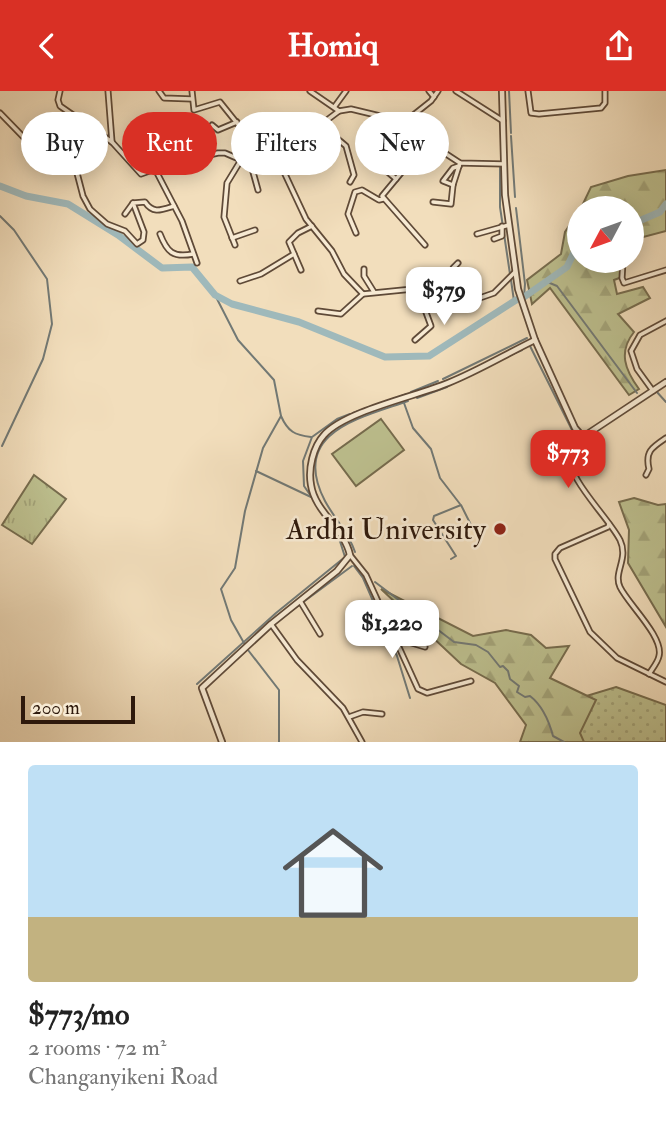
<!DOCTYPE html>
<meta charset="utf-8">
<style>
:root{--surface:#fff;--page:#f6f6f6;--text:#222;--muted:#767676;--line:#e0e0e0;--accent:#d93025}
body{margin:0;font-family:"IM FELL Double Pica",serif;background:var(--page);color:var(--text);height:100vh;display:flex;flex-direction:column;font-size:26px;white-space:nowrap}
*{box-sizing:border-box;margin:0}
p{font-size:23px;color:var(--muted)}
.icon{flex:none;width:38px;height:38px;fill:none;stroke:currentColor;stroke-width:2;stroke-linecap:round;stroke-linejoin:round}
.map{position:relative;height:651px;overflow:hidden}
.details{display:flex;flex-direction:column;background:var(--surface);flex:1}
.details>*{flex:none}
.hud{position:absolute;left:21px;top:21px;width:625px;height:63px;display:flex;gap:14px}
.needle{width:46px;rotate:229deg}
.buttons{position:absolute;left:567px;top:105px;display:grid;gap:14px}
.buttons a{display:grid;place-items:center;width:77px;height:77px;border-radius:50%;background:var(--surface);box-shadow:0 4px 18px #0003;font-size:35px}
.scale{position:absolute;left:21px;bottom:18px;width:114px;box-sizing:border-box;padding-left:7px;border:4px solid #2e190c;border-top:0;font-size:19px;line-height:24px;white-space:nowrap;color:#2e190c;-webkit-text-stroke:5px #f7ead3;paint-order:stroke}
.price{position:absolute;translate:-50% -60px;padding:0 16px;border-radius:14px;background:#fff;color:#222;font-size:23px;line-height:46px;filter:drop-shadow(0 2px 4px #0008)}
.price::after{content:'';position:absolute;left:50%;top:42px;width:21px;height:16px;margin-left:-10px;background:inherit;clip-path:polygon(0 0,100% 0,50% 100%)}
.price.active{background:var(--accent);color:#fff}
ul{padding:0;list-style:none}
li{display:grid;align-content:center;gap:14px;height:371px;padding:0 28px}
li+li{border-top:2px solid var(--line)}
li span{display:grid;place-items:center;height:217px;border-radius:7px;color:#555}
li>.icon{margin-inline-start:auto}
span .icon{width:126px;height:126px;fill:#fffc;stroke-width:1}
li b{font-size:30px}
.pill{padding:0 24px;border-radius:32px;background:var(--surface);box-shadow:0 4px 18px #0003;font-size:24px;line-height:63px}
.pill.active{background:var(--accent);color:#fff}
header{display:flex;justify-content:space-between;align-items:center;height:91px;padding:0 28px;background:var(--accent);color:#fff;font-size:32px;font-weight:700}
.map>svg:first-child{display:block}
.grass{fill:url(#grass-dots);stroke:#766c4e;stroke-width:2}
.forest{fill:url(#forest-firs);stroke:#766c4e;stroke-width:2}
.park{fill:url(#park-tufts);stroke:#766c4e;stroke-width:2}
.pitch{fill:#bdc08f;stroke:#766c4e;stroke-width:2}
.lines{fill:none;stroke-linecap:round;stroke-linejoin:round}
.stream{stroke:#727975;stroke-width:2}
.river{stroke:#9fb9bb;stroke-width:7}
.minor-casing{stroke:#5f4a38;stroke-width:7}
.tertiary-casing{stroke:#5f4a38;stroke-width:8}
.minor{stroke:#f7ead3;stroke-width:3.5}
.tertiary{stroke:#f7ead3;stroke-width:4.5}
.poi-dot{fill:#8f2418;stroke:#f7ead3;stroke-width:2.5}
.labels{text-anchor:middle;stroke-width:5;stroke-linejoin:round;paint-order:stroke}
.poi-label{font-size:30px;fill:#2e190c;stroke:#f7ead3;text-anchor:end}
</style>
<header><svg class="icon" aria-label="back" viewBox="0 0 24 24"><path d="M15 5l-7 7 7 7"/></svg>Homiq<svg class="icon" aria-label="share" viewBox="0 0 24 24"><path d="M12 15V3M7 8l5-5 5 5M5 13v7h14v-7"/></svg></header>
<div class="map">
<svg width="666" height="651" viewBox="0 0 666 651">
<defs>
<pattern id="grass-dots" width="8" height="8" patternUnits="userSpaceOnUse" patternTransform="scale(1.75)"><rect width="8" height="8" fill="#bdc08f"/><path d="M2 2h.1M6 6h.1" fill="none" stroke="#a3a47a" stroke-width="1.8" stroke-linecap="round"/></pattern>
<pattern id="forest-firs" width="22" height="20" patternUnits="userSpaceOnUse" patternTransform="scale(1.75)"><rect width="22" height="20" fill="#bdc08f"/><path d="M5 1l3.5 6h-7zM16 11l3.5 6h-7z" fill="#a3a47a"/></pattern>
<pattern id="park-tufts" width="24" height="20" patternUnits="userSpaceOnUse" patternTransform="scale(1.75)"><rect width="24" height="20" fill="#bdc08f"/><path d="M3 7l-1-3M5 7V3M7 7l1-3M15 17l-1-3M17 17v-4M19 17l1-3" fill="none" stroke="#a3a47a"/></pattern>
</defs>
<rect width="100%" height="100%" fill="#f2debc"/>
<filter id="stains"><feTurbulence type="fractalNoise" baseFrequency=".00286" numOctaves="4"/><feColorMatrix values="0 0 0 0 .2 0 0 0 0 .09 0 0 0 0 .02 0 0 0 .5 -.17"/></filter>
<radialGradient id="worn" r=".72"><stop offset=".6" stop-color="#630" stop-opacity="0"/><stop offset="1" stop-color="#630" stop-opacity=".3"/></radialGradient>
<polygon class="grass" points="616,596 666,614 666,651 567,651 573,609"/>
<g class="forest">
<polygon points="666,79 666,140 632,149 632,117 581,117 591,96 628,85"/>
<path d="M579,120V170H619L622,186L614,189L617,203L643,196L650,207L618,223L634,241C618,261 625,279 639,298L629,304L550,197L532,213L527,189L561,163L565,141Z"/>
<polygon points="634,407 658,414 666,413 666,536 628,472 629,439 619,411"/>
<polygon points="381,498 473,545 506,539 531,544 546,557 569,555 550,587 596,609 580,642 584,651 520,651 526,634 495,592 461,573"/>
</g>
<polygon class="park" points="34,384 66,408 32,453 2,434"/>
<polygon class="pitch" points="381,328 404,359 356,395 332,363"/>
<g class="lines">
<g class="stream">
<polyline points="509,0 511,42"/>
<polyline points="511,45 515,106"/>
<polyline points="500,74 500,116 510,183"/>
<polyline points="516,117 525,193 524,206"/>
<polyline points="0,125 14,139 47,188 52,233 43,268 2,355"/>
<polyline points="511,189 514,210"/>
<polyline points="545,190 557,195 637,302"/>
<polyline points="215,204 238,249 274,289 281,325 263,357 245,420 235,477 221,498 231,529 244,552"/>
<polyline points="530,255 574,343"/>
<polyline points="494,272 522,259"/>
<polyline points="443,288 527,247"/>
<polyline points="656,300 666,311"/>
<polyline points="411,301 438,290"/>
<polyline points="417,307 447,296"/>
<polyline points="404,312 413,337 431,358 440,387 460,413"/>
<polyline points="353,322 407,303"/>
<path d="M281,325C288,341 295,344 311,346"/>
<polyline points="256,380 311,406"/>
<polyline points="315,411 304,395 303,370 312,346 337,328 350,323"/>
<path d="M355,461C349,442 334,427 325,410C289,341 360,327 408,310"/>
<polyline points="451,468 456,465 433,429 434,425 461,414 475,442"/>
<polyline points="354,475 363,487 397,565 410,607"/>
<path d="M375,491L454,551L476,554L488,561L500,576L503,575L508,580L510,588L519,595L517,601L525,606L530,605C543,615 549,630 553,645L564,651"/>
<polyline points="283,526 352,475"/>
<polyline points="248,559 279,599 279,651"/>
<polyline points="197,593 276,522 345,466 338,444"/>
</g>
<g class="river">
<polyline points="0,95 26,105 68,113 118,144 162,177 192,176 215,204 232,213 299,231 385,266 429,265 516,209"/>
<polyline points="632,133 660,121 666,113"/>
<polyline points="524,206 567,176 579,151"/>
</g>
<g class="minor-casing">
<g id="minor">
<polyline points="60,0 58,9 60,15 112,51 141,83 169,73 218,62 225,62 241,69"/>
<polyline points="108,0 112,51"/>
<polyline points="159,0 164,7 192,8"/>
<polyline points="192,0 194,19 220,11 257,57 272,65 294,54 339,20 351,18 380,25 407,47 434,55 460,72 504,73"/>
<polyline points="310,0 339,20"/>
<polyline points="429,0 434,6"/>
<polyline points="456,0 503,30"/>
<polyline points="528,0 531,22 539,23 601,17 605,12 605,0"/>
<polyline points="335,15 346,0"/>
<path d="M0,22L36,59L57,61L71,70L77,82L83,105L90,118L107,133L125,140L137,153L143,149L144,141L133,112L145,111C153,123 161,119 174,115"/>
<polyline points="212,34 218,39 237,31"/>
<polyline points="321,34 346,55 354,84 350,91"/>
<polyline points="397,37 431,10 438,0"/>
<polyline points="57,61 61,56 56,37 68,22"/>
<polyline points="248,63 258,99"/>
<polyline points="276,64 306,128 332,160 344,183 363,203 413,198 445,201 474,209 494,202 515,181"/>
<polyline points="382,76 396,88"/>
<polyline points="155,78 182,130 197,172"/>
<polyline points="453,94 443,90 453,77 459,75"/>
<polyline points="433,111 451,113 453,94 460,72"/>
<polyline points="125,123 133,112"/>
<polyline points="356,142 348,123 355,101 362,99 379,109 383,108"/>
<path d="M160,143C167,161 173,167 193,163"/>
<polyline points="477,143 509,134"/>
<polyline points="232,147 255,139"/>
<polyline points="494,148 502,145 502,135"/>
<polyline points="235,154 224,126 227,92 241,69 257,57"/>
<polyline points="425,154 382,105 426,52"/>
<polyline points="623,170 622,187 624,192 666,179"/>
<polyline points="458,172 453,177 459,195 466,206"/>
<polyline points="364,178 364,185 374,201"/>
<polyline points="301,179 289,151 298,142 312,135"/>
<polyline points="240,190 261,183 294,163"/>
<polyline points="413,198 427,184"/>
<polyline points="318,220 341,223 363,203"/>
<polyline points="415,249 431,235 424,216 445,202"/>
<polyline points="653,300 637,278 631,260 640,244 666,230"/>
<path d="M582,345L569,358C564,386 607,424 620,449C629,468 613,481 620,496C628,513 664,546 659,565C658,571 652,578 649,583"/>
<path d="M646,384L649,378C645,361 651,357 666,347"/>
<polyline points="609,433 608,436 560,457 555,463 555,468 590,541 617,567 666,591"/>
<polyline points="350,464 366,484 418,598 427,602 471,590"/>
<polyline points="300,510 320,543"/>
<polyline points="271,533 297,569 343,617 362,651"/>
<polyline points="395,547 425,556"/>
<polyline points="349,626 363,621 382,623"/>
</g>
</g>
<g class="tertiary-casing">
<g id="tertiary">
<polyline points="502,0 505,104 518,198 535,249 575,337 582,345 586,344 666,291"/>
<path d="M222,651L202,597L271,533L337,480L350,464C344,437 315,421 311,394C308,378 313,356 324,344C345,320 417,305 448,292C478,280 506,263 535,249"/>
</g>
</g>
<use href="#minor" class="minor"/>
<use href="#tertiary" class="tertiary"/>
</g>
<circle class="poi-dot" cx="500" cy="438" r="7"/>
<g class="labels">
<g class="poi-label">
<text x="486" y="448">Ardhi University</text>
</g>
</g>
<rect width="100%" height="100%" filter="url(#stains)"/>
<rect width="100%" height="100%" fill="url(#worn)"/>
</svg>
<div class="buttons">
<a><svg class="needle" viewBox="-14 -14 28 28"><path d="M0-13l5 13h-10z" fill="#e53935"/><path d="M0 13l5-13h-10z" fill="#767676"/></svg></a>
</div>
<div class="scale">200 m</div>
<b class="price" style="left:444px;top:236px">$379</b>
<b class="price active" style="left:568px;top:399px">$773</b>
<b class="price" style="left:392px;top:569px">$1,220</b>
<div class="hud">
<a class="pill">Buy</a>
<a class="pill active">Rent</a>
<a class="pill">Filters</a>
<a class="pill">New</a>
</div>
</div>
<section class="details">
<ul>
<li><span style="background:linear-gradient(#bfe0f5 70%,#c2b280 0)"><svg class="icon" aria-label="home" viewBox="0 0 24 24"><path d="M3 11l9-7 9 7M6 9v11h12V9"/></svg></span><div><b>$773/mo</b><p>2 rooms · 72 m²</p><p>Changanyikeni Road</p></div></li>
</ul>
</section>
